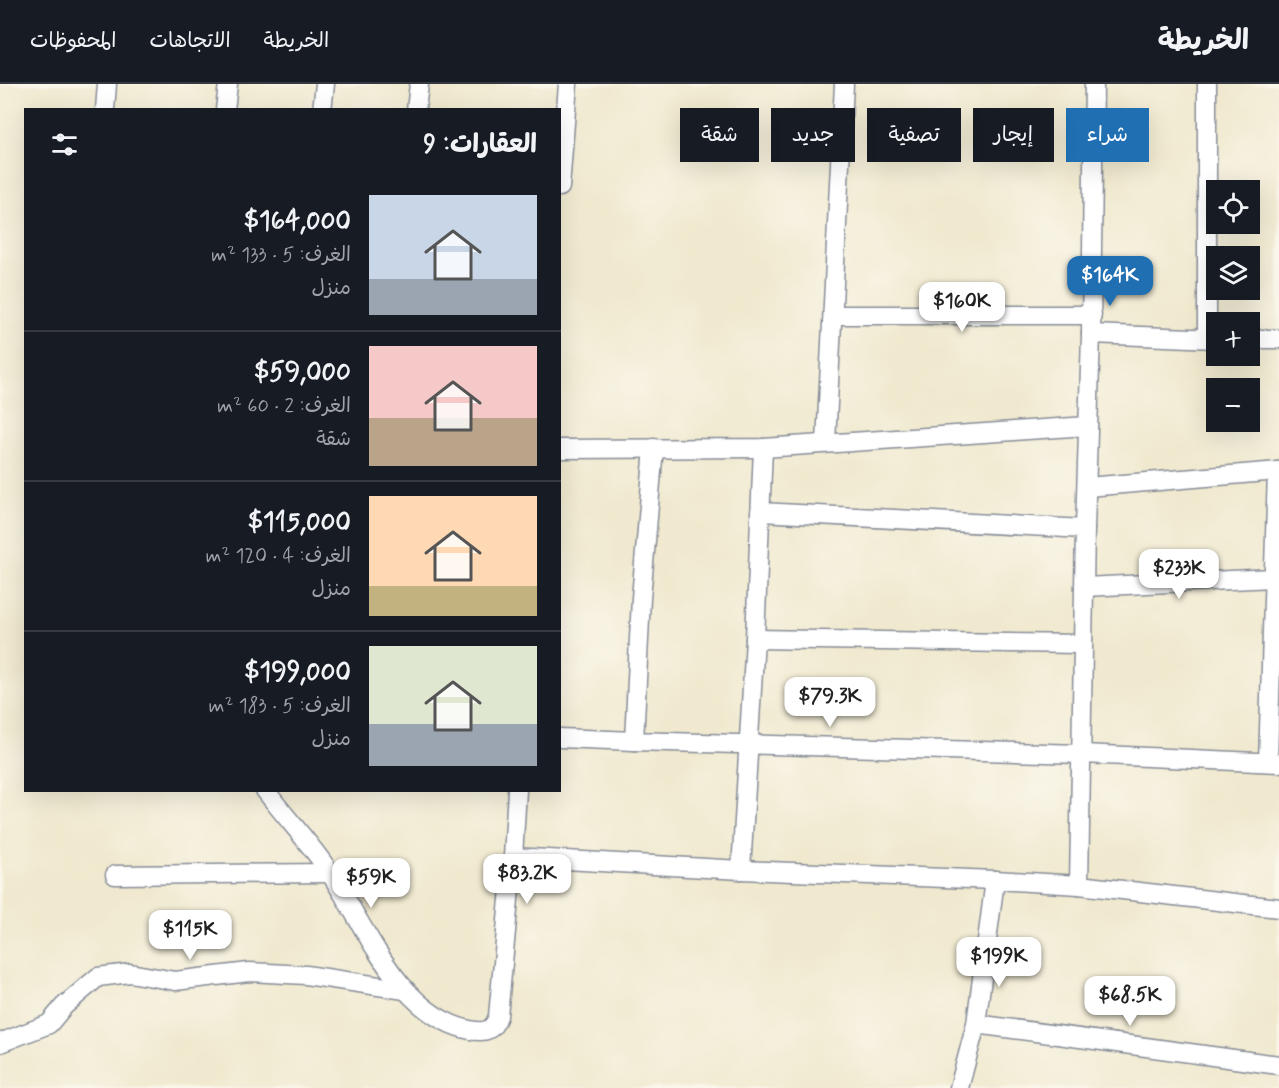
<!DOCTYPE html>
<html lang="ar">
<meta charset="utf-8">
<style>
:root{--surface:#171b24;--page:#242831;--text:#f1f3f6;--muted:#9ea1a6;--line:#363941;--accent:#1f6fb2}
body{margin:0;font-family:Mynerve,"Playpen Sans Arabic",sans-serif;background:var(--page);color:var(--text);direction:rtl;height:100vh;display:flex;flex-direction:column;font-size:22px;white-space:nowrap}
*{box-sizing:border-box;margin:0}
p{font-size:20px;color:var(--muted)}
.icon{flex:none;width:33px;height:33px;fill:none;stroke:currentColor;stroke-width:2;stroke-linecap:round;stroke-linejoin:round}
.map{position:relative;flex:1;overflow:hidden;direction:ltr}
.drawer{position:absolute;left:24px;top:24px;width:537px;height:684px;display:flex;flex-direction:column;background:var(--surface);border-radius:0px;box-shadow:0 6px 24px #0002;direction:rtl}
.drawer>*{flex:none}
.hud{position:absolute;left:579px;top:24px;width:570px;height:54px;direction:rtl;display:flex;gap:12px}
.buttons{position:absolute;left:1206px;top:96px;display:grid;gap:12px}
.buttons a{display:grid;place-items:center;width:54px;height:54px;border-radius:0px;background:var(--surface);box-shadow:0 6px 24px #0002;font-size:30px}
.price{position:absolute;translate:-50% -51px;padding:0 14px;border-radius:12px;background:#fff;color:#222;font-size:20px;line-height:39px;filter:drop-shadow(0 2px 3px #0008)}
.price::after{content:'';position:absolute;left:50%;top:36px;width:18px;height:14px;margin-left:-9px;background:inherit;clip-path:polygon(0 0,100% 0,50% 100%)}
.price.selected{background:var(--accent);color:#fff}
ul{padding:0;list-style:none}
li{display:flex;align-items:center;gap:18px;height:150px;padding:0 24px}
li+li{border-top:2px solid var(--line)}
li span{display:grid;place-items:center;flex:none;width:168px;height:120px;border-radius:0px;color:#555}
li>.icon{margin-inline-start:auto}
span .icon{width:72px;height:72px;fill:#fffc;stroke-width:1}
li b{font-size:26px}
h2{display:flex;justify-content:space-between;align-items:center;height:72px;padding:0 24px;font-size:26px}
.pill{padding:0 21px;border-radius:0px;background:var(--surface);box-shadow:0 6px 24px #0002;font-size:21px;line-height:54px}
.pill.selected{background:var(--accent);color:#fff}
header{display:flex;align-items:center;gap:36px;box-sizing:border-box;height:84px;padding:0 30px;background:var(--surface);border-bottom:2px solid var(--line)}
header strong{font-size:28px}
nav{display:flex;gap:33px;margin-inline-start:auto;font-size:21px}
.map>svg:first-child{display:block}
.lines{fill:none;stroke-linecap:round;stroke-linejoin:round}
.minor-casing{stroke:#868c96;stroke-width:21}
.minor{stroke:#fff;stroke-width:18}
</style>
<header>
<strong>الخريطة</strong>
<nav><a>الخريطة</a><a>الاتجاهات</a><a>المحفوظات</a></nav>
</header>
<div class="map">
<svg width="1279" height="1004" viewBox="0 0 1279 1004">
<rect width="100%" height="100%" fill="#fbf7ec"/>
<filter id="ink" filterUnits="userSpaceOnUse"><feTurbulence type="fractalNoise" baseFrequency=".0167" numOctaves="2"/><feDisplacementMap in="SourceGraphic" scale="12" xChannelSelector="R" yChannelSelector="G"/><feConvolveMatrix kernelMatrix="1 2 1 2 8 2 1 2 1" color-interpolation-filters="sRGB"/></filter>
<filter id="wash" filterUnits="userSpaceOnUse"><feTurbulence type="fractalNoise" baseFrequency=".008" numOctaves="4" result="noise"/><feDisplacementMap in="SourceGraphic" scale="24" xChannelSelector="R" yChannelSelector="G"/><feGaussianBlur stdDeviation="1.35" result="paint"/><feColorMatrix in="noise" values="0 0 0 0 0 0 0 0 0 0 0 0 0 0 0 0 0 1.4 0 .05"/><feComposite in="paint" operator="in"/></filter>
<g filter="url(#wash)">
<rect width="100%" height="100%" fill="#f0e9cf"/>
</g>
<g filter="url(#ink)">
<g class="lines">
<g class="minor-casing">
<g id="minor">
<polyline points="105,26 107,0"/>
<polyline points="225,26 228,0"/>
<polyline points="322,26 325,0"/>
<polyline points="416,26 419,0"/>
<polyline points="560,103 568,0"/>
<polyline points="833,231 1092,231"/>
<polyline points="1091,250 1216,255"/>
<polyline points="1207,254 1207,0"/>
<polyline points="1250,255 1279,255"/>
<polyline points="826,359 844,0"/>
<polyline points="654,364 641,514 634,657 1082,670 1279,679"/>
<polyline points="560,365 763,364 1088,342"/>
<polyline points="1087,403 1279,387"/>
<polyline points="760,428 1085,445 1079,801"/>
<polyline points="1085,445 1091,250 1094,0"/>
<polyline points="1084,503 1273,494"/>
<polyline points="755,555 1082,560"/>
<polyline points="560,654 634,657"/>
<polyline points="1268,678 1277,387"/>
<path d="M265,706C286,734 311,760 330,789C366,843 400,932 470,946C485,949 493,947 498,932L513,773L517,706"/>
<polyline points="513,773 741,786 995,796 1079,801 1279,824"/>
<polyline points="741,786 755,555 763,364"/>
<polyline points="115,791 330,789"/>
<polyline points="976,940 1279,981"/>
<polyline points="0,959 49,940 64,922 98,893 130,889 175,897 249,888 306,891 405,906"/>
<polyline points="959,1004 976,940 995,796"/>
</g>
</g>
<use href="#minor" class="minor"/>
</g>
</g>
</svg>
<div class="buttons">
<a><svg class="icon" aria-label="locate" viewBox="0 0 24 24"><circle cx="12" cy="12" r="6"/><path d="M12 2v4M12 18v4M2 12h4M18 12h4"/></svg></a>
<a><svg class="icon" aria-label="layers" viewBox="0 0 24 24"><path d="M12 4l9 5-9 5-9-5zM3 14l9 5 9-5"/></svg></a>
<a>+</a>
<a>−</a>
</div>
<b class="price selected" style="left:1110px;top:223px">$164K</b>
<b class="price" style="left:962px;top:249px">$160K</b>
<b class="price" style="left:1179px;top:516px">$233K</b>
<b class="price" style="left:830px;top:644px">$79.3K</b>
<b class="price" style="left:527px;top:821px">$83.2K</b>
<b class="price" style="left:371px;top:825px">$59K</b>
<b class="price" style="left:190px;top:877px">$115K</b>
<b class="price" style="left:999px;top:904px">$199K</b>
<b class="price" style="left:1130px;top:943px">$68.5K</b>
<div class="hud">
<a class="pill selected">شراء</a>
<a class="pill">إيجار</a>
<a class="pill">تصفية</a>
<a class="pill">جديد</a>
<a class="pill">شقة</a>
</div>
<section class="drawer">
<h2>العقارات: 9<svg class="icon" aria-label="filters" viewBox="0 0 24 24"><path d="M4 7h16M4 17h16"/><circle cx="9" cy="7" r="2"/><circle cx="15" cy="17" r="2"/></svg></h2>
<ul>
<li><span style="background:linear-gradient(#c9d6e8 70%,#9aa5b1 0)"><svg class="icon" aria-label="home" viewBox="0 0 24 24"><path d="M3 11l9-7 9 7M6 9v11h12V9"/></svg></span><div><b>$164,000</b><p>الغرف: 5 · 133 m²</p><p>منزل</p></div></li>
<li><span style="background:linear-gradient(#f6c9c9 60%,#b9a48a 0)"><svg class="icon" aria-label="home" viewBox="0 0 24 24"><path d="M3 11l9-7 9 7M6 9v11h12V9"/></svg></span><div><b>$59,000</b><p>الغرف: 2 · 60 m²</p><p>شقة</p></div></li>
<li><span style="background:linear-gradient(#ffd9b3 75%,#c2b280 0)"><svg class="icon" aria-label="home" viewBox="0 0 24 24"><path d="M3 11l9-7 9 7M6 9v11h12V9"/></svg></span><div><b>$115,000</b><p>الغرف: 4 · 120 m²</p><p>منزل</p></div></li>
<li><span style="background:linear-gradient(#dfe7d0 65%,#9aa5b1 0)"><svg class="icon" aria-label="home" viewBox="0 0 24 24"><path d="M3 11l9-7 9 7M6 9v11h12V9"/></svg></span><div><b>$199,000</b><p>الغرف: 5 · 183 m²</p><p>منزل</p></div></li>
</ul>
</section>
</div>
